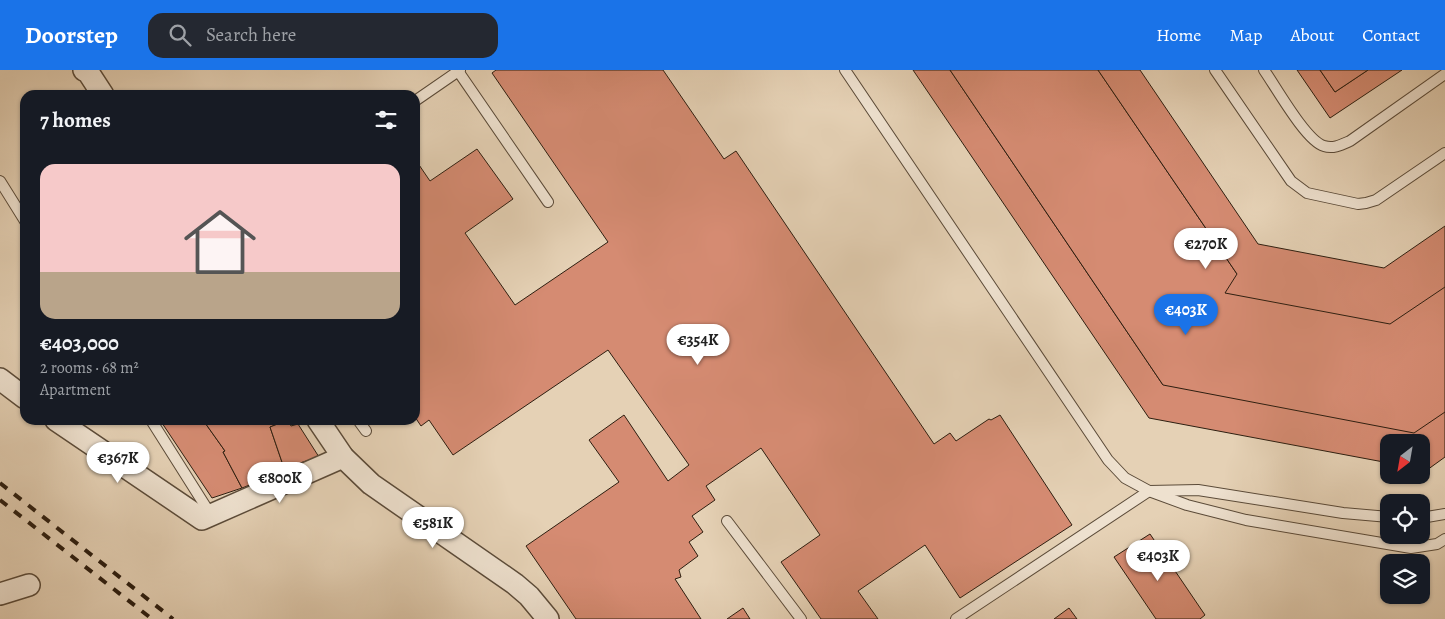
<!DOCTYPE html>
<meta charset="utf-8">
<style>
:root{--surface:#171b24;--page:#242831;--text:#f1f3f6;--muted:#9ea1a6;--accent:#1a73e8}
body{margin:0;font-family:Alegreya,serif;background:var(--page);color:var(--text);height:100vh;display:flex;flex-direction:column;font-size:19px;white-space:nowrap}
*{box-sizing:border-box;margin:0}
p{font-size:16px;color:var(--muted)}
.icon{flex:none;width:28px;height:28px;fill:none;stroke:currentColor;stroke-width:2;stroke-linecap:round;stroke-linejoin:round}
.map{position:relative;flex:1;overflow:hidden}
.details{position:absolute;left:20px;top:20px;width:400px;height:335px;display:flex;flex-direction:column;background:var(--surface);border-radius:15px;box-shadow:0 1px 4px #0004}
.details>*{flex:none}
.needle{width:32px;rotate:211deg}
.fabs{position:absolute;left:1380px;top:364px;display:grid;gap:10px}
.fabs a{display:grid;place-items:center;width:50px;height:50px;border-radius:10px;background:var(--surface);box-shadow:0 1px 4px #0004;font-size:25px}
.price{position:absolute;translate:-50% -42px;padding:0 11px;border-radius:18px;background:#fff;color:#222;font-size:16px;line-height:32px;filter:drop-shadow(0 1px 2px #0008)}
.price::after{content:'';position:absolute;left:50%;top:30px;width:15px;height:11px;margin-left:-8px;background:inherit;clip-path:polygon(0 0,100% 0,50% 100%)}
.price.current{background:var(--accent);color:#fff}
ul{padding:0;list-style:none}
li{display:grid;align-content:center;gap:10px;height:265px;padding:0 20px}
li span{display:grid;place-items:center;height:155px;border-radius:15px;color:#555}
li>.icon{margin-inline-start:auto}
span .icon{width:90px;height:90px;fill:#fffc;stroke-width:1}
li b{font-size:21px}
h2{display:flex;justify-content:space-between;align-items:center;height:60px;padding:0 20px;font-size:21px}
header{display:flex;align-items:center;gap:30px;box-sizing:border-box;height:70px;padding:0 25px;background:var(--accent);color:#fff}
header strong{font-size:24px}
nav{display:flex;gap:28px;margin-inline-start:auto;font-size:18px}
.search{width:350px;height:45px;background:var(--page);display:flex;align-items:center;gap:12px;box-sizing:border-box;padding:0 18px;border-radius:15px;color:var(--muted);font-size:19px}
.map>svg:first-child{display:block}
.building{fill:#d58b72;stroke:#2d1e10}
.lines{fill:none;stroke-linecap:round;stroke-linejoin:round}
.lane-casing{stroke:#5b4b39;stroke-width:12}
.street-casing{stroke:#5b4b39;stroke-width:24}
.lane{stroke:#eee1cf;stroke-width:10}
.street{stroke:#eee1cf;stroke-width:21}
.rail{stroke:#2d1e10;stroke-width:4;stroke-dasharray:9 9;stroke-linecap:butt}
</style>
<header>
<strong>Doorstep</strong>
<div class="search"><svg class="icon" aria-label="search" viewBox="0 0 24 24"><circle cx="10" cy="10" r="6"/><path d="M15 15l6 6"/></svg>Search here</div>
<nav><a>Home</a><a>Map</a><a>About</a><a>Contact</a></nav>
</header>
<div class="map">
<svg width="1445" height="549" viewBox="0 0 1445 549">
<rect width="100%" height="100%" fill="#e5d1b5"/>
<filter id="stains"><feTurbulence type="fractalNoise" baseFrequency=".004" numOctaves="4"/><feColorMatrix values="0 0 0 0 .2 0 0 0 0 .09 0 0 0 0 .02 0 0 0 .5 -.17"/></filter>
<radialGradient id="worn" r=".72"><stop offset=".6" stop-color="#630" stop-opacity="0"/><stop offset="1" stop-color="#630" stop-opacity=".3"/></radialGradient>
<g class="building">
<polygon points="496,0 663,0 724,89 736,81 934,374 950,363 956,371 989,349 991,350 1000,345 1072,455 960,528 925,475 858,521 878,549 821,549 781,492 820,465 761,378 706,416 715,430 692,446 703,462 689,472 698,486 679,500 681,507 675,509 701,549 576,549 526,476 619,412 589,370 624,345 668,411 689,395 608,280 453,385 429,350 421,356 415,347 415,89 430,111 477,79 513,129 465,163 515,235 608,172 492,3"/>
<polygon points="913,0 950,0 1163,315 1175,297 1411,343 1445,320 1445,387 1427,400 1421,399 1421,372 1389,372 1389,393 1149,348"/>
<polygon points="950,0 1098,0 1237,204 1386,232 1445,192 1445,342 1414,363 1163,315"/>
<polygon points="1098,0 1140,0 1258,174 1384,198 1445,156 1445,217 1390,254 1225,223 1237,204"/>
<polygon points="1297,0 1320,0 1335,22 1368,0 1402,0 1330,48"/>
<polygon points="1320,0 1368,0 1335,22"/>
<polygon points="160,350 203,350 225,381 223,382 242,418 212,428"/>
<polygon points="203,350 260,350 263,354 273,350 289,350 270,357 284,398 266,404 265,409 242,418 223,382 225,381"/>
<polygon points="288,350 291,356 298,354 319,387 284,398 270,357"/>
<polygon points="1150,464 1205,545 1200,549 1156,549 1114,487"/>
<polygon points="743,538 750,549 727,549"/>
<polygon points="1069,538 1077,549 1054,549"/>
</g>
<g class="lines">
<g class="lane-casing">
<g id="lane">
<polyline points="845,0 1108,390 1125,408 1149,421 1187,435 1246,450 1411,478 1437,474 1445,469"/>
<polyline points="1215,0 1291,111 1307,123 1358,134 1366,133 1376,130 1445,83"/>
<path d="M1264,0C1276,17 1306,71 1324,76C1333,79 1341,75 1350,71L1445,4"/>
<polyline points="458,1 548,132"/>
<polyline points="415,31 460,0"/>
<polyline points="0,111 25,151"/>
<polyline points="151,350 211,445"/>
<polyline points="358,350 366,361"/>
<polyline points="1421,448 1445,444"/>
<polyline points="727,451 801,549"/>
<polyline points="956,549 1149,421 1198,420 1343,443 1389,447"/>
</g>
</g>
<g class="street-casing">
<g id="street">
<polyline points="84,0 88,2 103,25"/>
<polyline points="0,309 25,328"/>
<polyline points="56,350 202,449 343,387"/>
<polyline points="318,350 343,387 371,414 515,514 529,526 548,549"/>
<polyline points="0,524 29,515"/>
</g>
</g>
<use href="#lane" class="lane"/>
<use href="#street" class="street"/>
<g class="rail">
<polyline points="0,413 173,549"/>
<polyline points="0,430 152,549"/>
</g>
</g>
<rect width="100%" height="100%" filter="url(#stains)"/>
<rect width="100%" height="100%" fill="url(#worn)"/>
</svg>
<div class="fabs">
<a><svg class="needle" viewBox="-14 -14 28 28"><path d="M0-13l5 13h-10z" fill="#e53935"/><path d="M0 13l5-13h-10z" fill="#9ea1a6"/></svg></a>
<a><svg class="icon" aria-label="locate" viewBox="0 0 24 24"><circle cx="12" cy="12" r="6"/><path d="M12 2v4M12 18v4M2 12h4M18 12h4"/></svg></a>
<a><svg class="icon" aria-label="layers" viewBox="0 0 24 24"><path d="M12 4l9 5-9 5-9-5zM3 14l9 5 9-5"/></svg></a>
</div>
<b class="price" style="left:1206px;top:200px">€270K</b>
<b class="price current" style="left:1186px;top:266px">€403K</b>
<b class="price" style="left:698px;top:296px">€354K</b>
<b class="price" style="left:118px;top:414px">€367K</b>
<b class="price" style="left:280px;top:434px">€800K</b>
<b class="price" style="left:433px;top:479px">€581K</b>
<b class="price" style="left:1158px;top:512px">€403K</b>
<section class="details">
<h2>7 homes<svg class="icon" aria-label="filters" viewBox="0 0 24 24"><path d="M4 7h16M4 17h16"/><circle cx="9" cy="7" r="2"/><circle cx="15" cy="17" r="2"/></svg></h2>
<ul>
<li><span style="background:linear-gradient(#f6c9c9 70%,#b9a48a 0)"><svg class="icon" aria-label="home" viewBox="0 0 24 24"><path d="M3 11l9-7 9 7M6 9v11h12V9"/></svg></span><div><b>€403,000</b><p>2 rooms · 68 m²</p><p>Apartment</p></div></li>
</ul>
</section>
</div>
